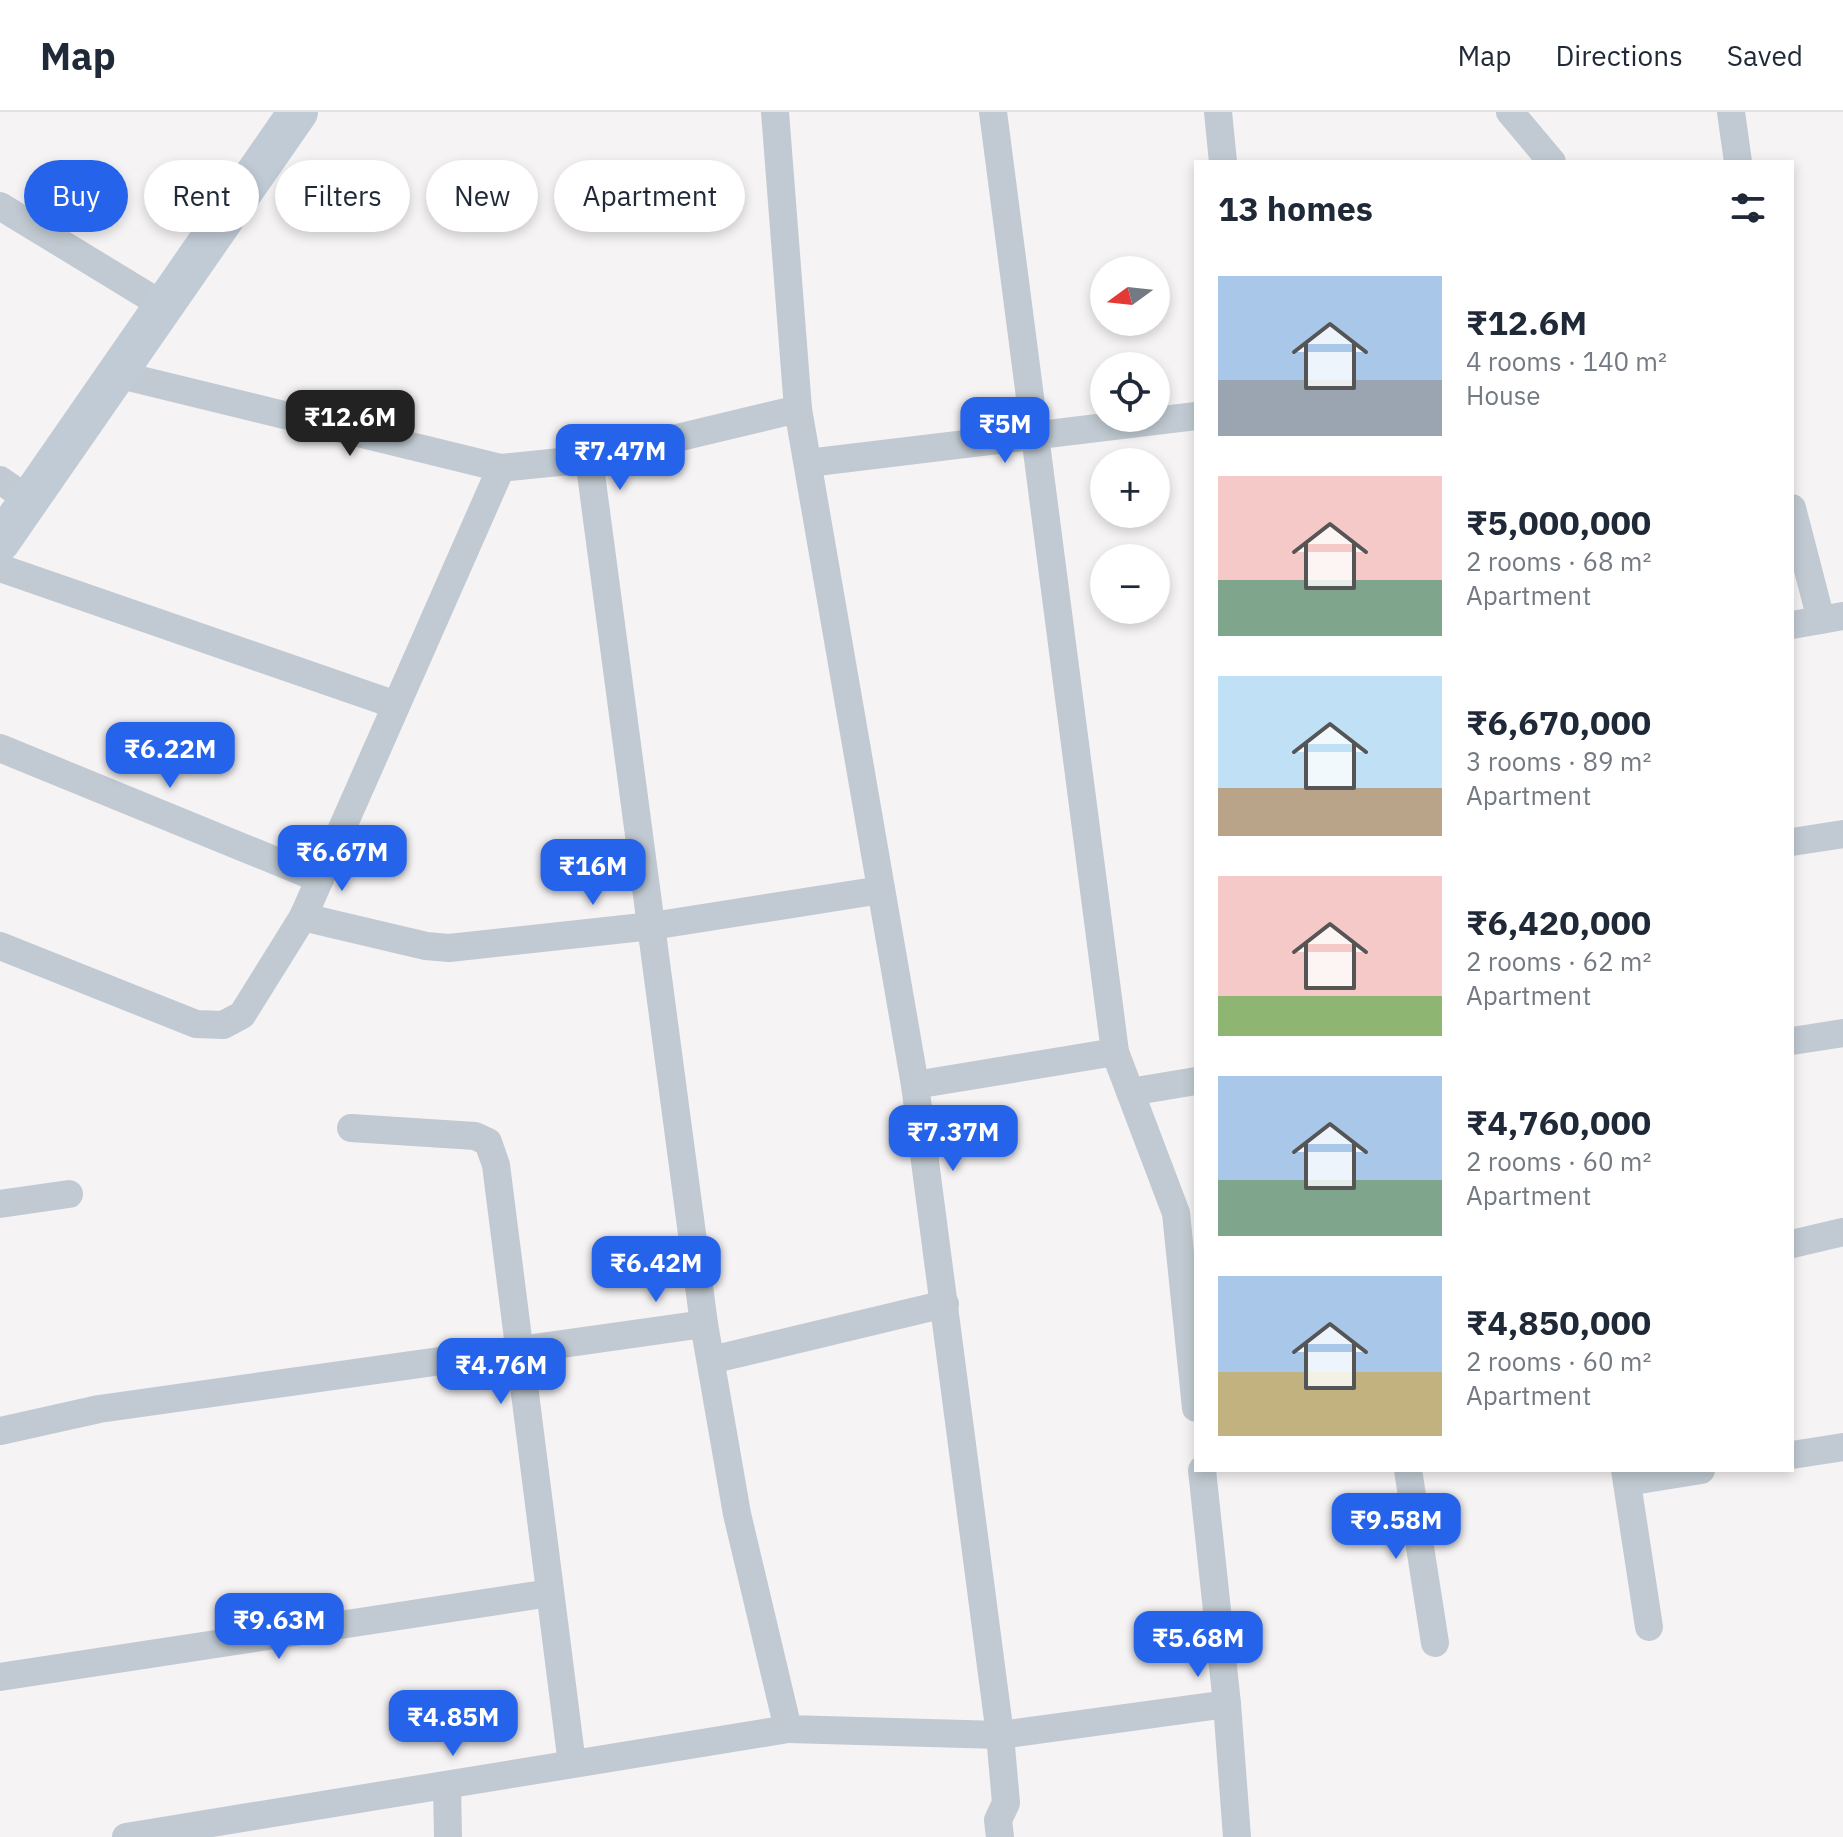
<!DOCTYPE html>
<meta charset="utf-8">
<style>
:root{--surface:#fff;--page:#f2f2f3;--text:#1f2937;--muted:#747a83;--line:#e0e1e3;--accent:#2563eb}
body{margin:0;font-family:"IBM Plex Sans",sans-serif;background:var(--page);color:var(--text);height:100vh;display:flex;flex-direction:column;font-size:30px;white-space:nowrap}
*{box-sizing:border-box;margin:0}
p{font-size:26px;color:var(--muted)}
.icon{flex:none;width:44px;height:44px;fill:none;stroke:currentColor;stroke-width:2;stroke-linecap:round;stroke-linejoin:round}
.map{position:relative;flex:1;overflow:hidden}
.side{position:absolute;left:1194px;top:48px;width:600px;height:1312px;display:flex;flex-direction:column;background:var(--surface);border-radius:0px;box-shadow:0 4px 12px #0003}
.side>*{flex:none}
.hud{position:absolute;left:24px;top:48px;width:760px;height:72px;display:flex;gap:16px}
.needle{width:52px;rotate:255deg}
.fabs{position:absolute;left:1090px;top:144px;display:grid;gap:16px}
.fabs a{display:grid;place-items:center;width:80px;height:80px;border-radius:50%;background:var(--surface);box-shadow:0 4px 12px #0003;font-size:40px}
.price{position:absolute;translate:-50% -68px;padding:0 18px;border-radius:16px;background:var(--accent);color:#fff;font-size:26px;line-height:52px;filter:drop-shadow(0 2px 4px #0008)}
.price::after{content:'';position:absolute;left:50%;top:48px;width:24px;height:18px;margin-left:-12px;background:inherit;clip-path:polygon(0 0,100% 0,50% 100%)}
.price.active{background:#222;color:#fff}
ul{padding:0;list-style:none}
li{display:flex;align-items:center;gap:24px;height:200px;padding:0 24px}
li span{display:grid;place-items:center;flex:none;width:224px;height:160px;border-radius:0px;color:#555}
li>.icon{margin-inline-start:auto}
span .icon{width:96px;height:96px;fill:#fffc;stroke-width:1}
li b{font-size:34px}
h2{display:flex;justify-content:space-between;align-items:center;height:96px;padding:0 24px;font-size:34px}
.chip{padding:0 28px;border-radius:36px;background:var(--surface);box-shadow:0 4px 12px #0003;font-size:28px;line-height:72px}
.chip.active{background:var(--accent);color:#fff}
header{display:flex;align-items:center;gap:48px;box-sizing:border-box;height:112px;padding:0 40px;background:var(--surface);border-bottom:2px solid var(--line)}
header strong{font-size:38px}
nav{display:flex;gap:44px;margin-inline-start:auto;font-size:28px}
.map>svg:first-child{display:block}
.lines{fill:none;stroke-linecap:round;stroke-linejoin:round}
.minor{stroke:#c1cad2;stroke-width:28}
.secondary{stroke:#c1cbd6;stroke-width:40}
</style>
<header>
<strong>Map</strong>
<nav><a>Map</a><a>Directions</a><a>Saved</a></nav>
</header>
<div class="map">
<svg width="1843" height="1725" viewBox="0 0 1843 1725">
<rect width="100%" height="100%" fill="#f5f3f3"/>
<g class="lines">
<g class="minor">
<polyline points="775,0 798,297"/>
<polyline points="993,0 1115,940"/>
<polyline points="1218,0 1223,50"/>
<polyline points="1510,0 1552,50"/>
<polyline points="1731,0 1738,50"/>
<polyline points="0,94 164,194"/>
<polyline points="116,262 501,356 589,347"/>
<polyline points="808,351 1196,304"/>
<polyline points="0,368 29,388"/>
<polyline points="1792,396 1821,508"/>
<polyline points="0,456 396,593"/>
<polyline points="1792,513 1843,504"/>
<polyline points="0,636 320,767"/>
<polyline points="1792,730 1843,722"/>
<polyline points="303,805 426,834 449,836 652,814 881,778"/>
<polyline points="0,834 196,912 223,913 242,903 303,805 501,356"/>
<polyline points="1792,929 1843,921"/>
<polyline points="1130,980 1196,969"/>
<polyline points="351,1016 475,1024 488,1030 496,1053 572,1652"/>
<polyline points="0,1092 69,1082"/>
<polyline points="1792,1132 1843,1120"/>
<polyline points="704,1212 589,347 798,297 915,973"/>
<polyline points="711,1248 945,1192"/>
<polyline points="0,1319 99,1297 704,1212 737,1402 788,1617 1000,1623 1227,1592 1202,1358"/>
<polyline points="1792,1343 1843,1335"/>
<polyline points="1408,1358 1435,1531"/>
<polyline points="1625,1358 1649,1515"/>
<polyline points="1627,1370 1701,1358"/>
<polyline points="0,1565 550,1481"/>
<polyline points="1227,1592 1237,1725"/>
<polyline points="447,1673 448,1725"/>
<polyline points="126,1725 788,1617"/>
<polyline points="1000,1725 998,1708 1006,1691 1000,1623 915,973 1115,940 1176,1101 1196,1296"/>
</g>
<polyline class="secondary" points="0,430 298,0"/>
</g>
</svg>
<div class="fabs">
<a><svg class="needle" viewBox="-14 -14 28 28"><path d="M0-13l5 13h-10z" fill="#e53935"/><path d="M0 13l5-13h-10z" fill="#747a83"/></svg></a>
<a><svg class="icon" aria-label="locate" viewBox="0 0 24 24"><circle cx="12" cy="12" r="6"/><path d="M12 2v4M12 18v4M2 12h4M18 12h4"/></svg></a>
<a>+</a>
<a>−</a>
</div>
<b class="price active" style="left:350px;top:346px">₹12.6M</b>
<b class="price" style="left:1005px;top:353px">₹5M</b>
<b class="price" style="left:620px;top:380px">₹7.47M</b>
<b class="price" style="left:170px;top:678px">₹6.22M</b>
<b class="price" style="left:342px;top:781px">₹6.67M</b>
<b class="price" style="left:593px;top:795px">₹16M</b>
<b class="price" style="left:953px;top:1061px">₹7.37M</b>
<b class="price" style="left:656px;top:1192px">₹6.42M</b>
<b class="price" style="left:501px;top:1294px">₹4.76M</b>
<b class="price" style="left:1396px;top:1449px">₹9.58M</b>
<b class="price" style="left:279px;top:1549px">₹9.63M</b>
<b class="price" style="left:1198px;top:1567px">₹5.68M</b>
<b class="price" style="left:453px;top:1646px">₹4.85M</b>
<div class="hud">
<a class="chip active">Buy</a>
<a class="chip">Rent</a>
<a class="chip">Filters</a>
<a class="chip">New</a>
<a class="chip">Apartment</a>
</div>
<section class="side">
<h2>13 homes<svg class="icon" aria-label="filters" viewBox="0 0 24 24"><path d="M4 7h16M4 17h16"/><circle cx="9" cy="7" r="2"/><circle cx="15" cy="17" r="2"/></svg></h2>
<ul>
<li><span style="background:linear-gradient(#a9c7e8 65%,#9aa5b1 0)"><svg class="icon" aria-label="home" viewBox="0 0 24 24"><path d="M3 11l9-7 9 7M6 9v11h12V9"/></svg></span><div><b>₹12.6M</b><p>4 rooms · 140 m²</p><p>House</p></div></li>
<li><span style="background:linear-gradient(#f6c9c9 65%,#7fa58c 0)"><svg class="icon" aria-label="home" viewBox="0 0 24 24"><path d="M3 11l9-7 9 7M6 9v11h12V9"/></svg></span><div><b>₹5,000,000</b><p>2 rooms · 68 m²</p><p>Apartment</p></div></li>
<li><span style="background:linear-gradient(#bfe0f5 70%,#b9a48a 0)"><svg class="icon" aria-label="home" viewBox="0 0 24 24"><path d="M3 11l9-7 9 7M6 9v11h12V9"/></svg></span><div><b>₹6,670,000</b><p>3 rooms · 89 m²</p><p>Apartment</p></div></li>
<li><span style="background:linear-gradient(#f6c9c9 75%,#8fb573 0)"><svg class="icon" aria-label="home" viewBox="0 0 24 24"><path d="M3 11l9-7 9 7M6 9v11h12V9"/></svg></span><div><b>₹6,420,000</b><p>2 rooms · 62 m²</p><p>Apartment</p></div></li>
<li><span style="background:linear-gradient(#a9c7e8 65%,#7fa58c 0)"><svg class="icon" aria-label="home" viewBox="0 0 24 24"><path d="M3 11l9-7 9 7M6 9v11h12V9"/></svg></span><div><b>₹4,760,000</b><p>2 rooms · 60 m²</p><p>Apartment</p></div></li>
<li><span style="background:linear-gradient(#a9c7e8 60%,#c2b280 0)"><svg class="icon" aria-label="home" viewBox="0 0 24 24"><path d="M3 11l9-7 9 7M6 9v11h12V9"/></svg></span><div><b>₹4,850,000</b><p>2 rooms · 60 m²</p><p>Apartment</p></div></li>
</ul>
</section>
</div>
